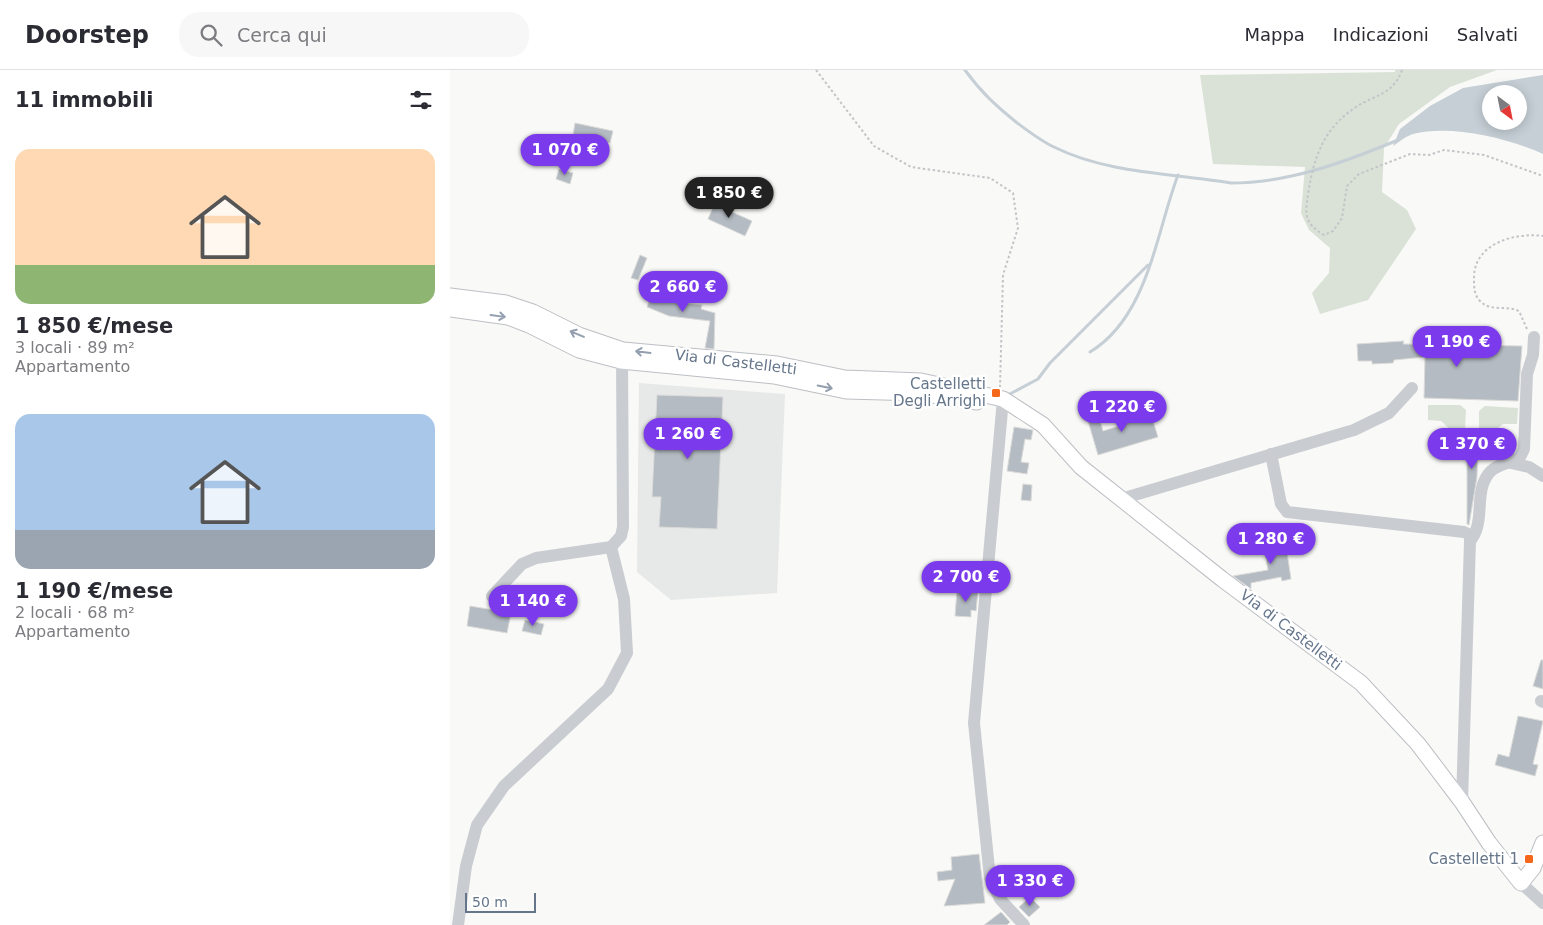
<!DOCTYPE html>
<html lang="it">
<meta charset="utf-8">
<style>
:root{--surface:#fff;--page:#f7f7f7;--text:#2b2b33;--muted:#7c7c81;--line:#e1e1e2;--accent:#7c3aed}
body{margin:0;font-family:"DejaVu Sans",sans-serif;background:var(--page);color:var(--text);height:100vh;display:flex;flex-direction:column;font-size:19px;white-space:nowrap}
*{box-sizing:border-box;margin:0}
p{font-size:16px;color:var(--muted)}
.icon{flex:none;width:28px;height:28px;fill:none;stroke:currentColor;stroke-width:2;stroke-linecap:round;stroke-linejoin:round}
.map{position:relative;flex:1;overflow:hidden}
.sheet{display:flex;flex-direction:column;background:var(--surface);width:450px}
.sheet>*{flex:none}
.needle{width:32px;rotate:148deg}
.fabs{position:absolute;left:1032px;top:15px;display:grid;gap:10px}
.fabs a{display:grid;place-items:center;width:45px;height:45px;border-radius:50%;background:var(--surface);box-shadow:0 2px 12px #0003;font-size:25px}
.scale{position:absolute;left:15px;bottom:12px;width:71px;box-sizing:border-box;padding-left:5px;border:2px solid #65768b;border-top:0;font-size:14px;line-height:18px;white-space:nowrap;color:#65768b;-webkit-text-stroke:4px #fff;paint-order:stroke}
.price{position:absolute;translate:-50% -42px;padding:0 11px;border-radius:18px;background:var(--accent);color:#fff;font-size:16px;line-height:32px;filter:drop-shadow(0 1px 2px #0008)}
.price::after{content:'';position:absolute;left:50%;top:30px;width:15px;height:11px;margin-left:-8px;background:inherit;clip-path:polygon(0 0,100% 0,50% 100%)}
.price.on{background:#222;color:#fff}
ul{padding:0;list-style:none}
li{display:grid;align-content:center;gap:10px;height:265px;padding:0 15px}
li span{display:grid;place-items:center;height:155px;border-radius:15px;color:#555}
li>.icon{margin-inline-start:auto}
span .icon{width:90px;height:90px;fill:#fffc;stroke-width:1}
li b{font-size:21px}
h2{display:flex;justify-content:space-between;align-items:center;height:60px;padding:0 15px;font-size:21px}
header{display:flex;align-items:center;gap:30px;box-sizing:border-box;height:70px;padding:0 25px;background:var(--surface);border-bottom:1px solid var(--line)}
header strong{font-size:24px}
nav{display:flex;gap:28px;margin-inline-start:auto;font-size:18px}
.search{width:350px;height:45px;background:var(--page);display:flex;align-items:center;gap:12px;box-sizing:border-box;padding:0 18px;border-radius:20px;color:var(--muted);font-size:19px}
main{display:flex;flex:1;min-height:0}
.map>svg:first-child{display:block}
.built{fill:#e7e8e8}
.green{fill:#dae2d7}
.water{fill:#c5cfd5;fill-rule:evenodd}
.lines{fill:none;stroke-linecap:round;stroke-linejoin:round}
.stream{stroke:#c5cfd5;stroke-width:3}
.building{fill:#b4bbc2;stroke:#dbdbd9}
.major-casing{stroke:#bcbfc4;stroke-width:17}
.path{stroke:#c2c4c7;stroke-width:2;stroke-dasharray:2.5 2.5;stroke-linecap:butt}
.minor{stroke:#c9ccd1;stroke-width:12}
.major{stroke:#fff;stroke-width:15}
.oneway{stroke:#939fae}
.poi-dot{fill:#f5671b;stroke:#fff;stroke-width:2}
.labels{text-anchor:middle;stroke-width:5;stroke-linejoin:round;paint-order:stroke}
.street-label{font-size:15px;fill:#65768b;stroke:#fff}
.poi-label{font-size:15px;fill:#65768b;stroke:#fff;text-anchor:end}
</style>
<header>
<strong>Doorstep</strong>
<div class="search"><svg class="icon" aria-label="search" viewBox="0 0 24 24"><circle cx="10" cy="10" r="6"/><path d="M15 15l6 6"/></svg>Cerca qui</div>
<nav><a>Mappa</a><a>Indicazioni</a><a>Salvati</a></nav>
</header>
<main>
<section class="sheet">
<h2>11 immobili<svg class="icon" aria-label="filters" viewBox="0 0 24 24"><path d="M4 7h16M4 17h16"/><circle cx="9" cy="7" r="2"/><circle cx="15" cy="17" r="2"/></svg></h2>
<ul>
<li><span style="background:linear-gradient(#ffd9b3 75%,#8fb573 0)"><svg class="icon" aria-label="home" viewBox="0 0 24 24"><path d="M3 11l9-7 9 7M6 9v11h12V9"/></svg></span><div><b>1 850 €/mese</b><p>3 locali · 89 m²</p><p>Appartamento</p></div></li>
<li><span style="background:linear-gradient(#a9c7e8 75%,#9aa5b1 0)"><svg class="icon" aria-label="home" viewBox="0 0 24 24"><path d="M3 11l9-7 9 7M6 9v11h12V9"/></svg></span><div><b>1 190 €/mese</b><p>2 locali · 68 m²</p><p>Appartamento</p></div></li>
</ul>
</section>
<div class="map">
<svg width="1093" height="855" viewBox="0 0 1093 855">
<rect width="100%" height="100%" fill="#f9f9f7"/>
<polygon class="built" points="189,313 335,324 327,523 221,530 187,502"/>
<g class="green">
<polygon points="945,0 1047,0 1000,17 949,54 934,78 932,122 957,140 966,159 918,230 870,244 862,223 879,203 880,178 859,160 851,143 855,97 763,94 750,5 945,2"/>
<polygon points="978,335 1010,335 1016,340 1015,360 1011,358 1001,360 991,351 978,350"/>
<polygon points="1035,336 1068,338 1067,354 1053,354 1043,362 1033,359 1029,361 1029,341"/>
</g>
<path class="water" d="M1093,5V84C1059,68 1000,54 963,64C956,66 949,72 943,76L950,59L980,36L1013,18ZM1041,24H1069V51H1041Z"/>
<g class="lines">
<g class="stream">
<path d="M515,0C531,22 545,35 566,52C578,61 591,71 604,77C658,104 723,103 781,113C839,113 895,92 948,70"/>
<path d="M640,282C698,247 706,163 728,105"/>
<polyline points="558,325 588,309 600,293 698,195"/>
</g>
</g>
<g class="building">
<polygon points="125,53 163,61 160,73 150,71 149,78 137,75 138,68 123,65"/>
<polygon points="109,99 123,103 120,114 106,109"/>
<polygon points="267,128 274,131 271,137 302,151 295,166 258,149"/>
<polygon points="190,185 197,188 188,210 181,208"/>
<polygon points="203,219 218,224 215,231 252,235 251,239 265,243 264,279 255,278 260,251 219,246 197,237"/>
<polygon points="954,271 953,274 1072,276 1068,331 974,328 975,287 944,290 943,293 922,294 922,291 908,291 907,274"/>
<polygon points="207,325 273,327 267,459 209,457 211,427 202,427"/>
<polygon points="678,339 682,349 699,344 701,352 703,351 708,367 648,385 638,351 649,347 653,361 672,355 668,342"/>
<polygon points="564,357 583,360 581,370 575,369 571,392 579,393 577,404 557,401"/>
<polygon points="1017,363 1028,363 1027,407 1019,455 1017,454"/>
<polygon points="573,414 582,415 581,431 571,430"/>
<polygon points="835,469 841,509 832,511 831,507 801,513 801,519 783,506 818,500 813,472"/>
<polygon points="507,520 528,521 526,541 521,540 521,547 505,546"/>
<polygon points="20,536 61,543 57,563 17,556"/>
<polygon points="75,550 94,554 91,565 72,561"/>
<polygon points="1091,590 1093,590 1093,619 1083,616"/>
<polygon points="1068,646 1093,651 1083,694 1088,695 1085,706 1045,695 1048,684 1059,687"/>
<polygon points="529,784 535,833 494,836 505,809 488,811 487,802 502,800 501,787"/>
<polygon points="580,827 590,837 579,847 569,837"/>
<polygon points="551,842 560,852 557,855 534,855"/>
</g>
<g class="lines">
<g class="major-casing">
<g id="major">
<polyline points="0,226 56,233 83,242 129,265 173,280 327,294 395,308 471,311 553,329 593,355 631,397 772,509 911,613 968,674 1012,732 1039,773 1071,813 1083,798 1093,773"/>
<polyline points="0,239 58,247 79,255 129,280 171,291 324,306 396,321 470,323 527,332"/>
</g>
</g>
<g class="path">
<polyline points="366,0 424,76 461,97 540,108 563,123 568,158 553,205 550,317"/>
<path d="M952,0C943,25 926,24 906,37C873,59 864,87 858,124C855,145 854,153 874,165L883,161L892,148L897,116L909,104L960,84L979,85L994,80L1034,85L1093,106"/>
<path d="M1077,259L1069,241C1056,235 1040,242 1030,231C1024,225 1024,217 1024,209C1023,174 1064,162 1093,166"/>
</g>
<g class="minor">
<polyline points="553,329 524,653 540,808 550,829 574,855"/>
<polyline points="821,384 831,434 837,442 1014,462 1020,465 1020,471"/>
<polyline points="1061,393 1079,397 1093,406"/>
<polyline points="671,429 904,360 939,343 962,318"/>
<polyline points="42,526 72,494 86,488 161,477 171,466 173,457 172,282"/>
<polyline points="1091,631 1093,632"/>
<path d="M1012,732L1020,471C1037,451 1022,420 1041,401C1048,394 1061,393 1070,387L1074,379L1077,304L1083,285L1084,267"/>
<polyline points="1071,813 1093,833"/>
<polyline points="8,855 16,796 27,755 54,716 158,619 177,583 174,529 161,477"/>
</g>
<use href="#major" class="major"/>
</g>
<defs><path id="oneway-shaft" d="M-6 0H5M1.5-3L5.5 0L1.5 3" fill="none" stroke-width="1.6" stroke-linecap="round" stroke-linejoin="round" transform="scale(1.25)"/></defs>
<g class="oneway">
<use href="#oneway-shaft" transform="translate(48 246) rotate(8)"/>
<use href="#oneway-shaft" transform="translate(127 264) rotate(-157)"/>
<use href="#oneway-shaft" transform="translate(193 282) rotate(-173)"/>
<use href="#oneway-shaft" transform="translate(375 317) rotate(11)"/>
</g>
<g class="poi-dot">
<rect x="541" y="318" width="10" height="10" rx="2.5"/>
<rect x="1074" y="784" width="10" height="10" rx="2.5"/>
</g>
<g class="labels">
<g class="street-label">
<text transform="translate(286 292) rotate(7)" y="5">Via di Castelletti</text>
<text transform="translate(841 560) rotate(37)" y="5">Via di Castelletti</text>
</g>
<g class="poi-label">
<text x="536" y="319">Castelletti<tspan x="536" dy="17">Degli Arrighi</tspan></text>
<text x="1069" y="794">Castelletti 1</text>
</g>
</g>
</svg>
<div class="fabs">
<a><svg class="needle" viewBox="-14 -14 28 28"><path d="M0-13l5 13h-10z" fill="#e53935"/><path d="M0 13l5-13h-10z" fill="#7c7c81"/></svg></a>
</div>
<div class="scale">50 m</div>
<b class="price" style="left:115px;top:106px">1 070 €</b>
<b class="price on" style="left:279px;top:149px">1 850 €</b>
<b class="price" style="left:233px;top:243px">2 660 €</b>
<b class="price" style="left:1007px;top:298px">1 190 €</b>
<b class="price" style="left:672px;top:363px">1 220 €</b>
<b class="price" style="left:238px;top:390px">1 260 €</b>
<b class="price" style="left:1022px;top:400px">1 370 €</b>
<b class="price" style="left:821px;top:495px">1 280 €</b>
<b class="price" style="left:516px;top:533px">2 700 €</b>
<b class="price" style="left:83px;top:557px">1 140 €</b>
<b class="price" style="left:580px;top:837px">1 330 €</b>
</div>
</main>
